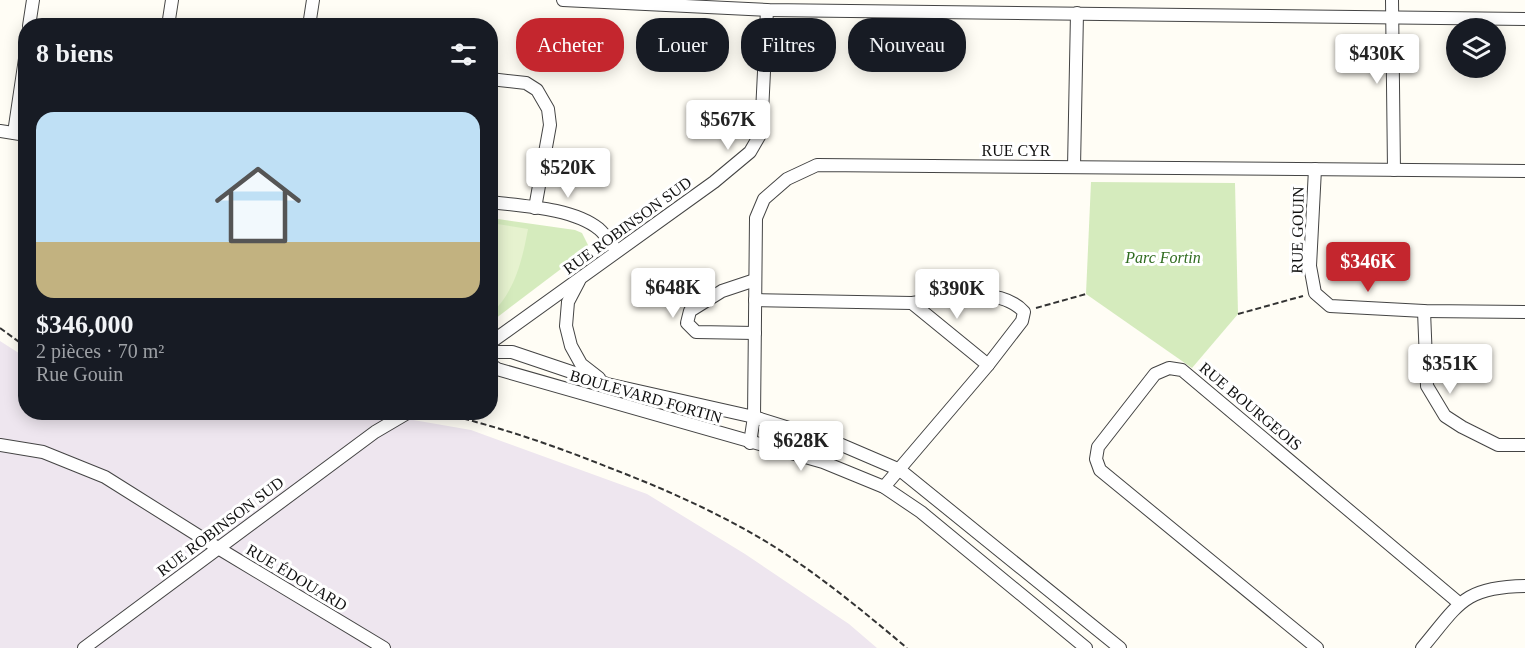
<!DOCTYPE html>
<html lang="fr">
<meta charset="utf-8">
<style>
:root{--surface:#171b24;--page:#20242c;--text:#f1f3f6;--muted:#9ea1a6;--accent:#c4262e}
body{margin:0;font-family:Georgia,serif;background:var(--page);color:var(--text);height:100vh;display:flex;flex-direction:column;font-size:22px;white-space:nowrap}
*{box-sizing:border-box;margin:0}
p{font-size:20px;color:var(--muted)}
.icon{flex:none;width:33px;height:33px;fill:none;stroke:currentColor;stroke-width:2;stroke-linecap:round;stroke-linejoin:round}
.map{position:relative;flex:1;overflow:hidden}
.side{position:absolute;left:18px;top:18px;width:480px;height:402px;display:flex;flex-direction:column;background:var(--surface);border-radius:24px;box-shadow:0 3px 15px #0003}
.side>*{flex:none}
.top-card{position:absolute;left:516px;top:18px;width:570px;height:54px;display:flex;gap:12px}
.fabs{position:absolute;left:1446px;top:18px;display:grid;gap:12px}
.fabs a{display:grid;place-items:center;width:60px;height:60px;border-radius:50%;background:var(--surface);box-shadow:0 3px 15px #0003;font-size:30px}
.price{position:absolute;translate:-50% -51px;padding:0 14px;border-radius:6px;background:#fff;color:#222;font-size:20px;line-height:39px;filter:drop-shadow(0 2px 3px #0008)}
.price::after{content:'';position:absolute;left:50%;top:36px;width:18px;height:14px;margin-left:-9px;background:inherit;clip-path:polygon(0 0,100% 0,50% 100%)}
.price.current{background:var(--accent);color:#fff}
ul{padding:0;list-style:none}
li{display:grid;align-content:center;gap:12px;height:318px;padding:0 18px}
li span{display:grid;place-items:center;height:186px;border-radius:18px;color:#555}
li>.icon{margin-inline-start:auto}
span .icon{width:108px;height:108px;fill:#fffc;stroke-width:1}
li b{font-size:26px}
h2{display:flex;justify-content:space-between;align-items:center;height:72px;padding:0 18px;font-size:26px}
.pill{padding:0 21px;border-radius:24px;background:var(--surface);box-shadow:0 3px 15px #0003;font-size:21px;line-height:54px}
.pill.current{background:var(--accent);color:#fff}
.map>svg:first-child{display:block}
.industrial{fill:#eee6ef}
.green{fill:#d5ebbd}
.pitch{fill:#e6f2cf}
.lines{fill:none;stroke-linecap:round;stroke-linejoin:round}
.minor-casing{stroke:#444;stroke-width:14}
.path{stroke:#333;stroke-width:2;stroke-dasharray:6 3;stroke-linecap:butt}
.minor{stroke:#fff;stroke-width:12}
.labels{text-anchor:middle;stroke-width:6;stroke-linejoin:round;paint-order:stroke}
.street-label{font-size:16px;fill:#111;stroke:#fff}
.park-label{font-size:16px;font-style:italic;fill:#2f6b1f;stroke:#fff}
</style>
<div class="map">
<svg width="1525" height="648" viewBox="0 0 1525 648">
<rect width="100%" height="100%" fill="#fffdf5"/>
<polygon class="industrial" points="0,341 25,357 26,412 367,412 471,430 647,494 745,554 849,624 877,648 0,648"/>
<g class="green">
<polygon points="1091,182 1235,183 1238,314 1192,368 1086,294"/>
<polygon points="491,218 575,230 582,233 588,245 586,250 491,322"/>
</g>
<path class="pitch" d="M491,223L528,229C522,261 515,291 491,314Z"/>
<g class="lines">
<g class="minor-casing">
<g id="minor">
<polyline points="563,0 767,10 1525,19"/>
<polyline points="1392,0 1394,170"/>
<polyline points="29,26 33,0"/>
<polyline points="168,26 172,0"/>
<polyline points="309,26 313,0"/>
<polyline points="490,79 526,83 537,90 548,109 550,125 535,208"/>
<polyline points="0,131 26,135"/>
<polyline points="14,133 26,52"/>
<polyline points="1074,167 1077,13"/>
<polyline points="1315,169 1310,266 1315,293 1330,306 1424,311 1525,312"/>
<path d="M490,202C523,206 573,208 599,229C606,235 611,244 617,251"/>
<polyline points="755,280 722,291 690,311 687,323 696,332 755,333"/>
<polyline points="579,281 568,302 566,326 571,346 581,364 599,378"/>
<polyline points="755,300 912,303 988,365 884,487"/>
<path d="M912,303C946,299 999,284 1024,312L1022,321L988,365"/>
<polyline points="1424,311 1427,386 1445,416 1462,427 1498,445 1525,445"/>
<polyline points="490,343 714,182 750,152 761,133 767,10"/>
<polyline points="490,352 512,352 607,384 754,417 837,443 900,470 1120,648"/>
<polyline points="490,364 497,369 823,462 884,487 921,512 1086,648"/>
<polyline points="750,443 754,417 756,218 764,199 787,179 817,165 1525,171"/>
<polyline points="0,445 43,452 105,477 218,548 384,648"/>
<polyline points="84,648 375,432 409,412"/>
<polyline points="1317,648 1100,470 1096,459 1098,447 1155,374 1169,368 1182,370 1459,603"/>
<path d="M1422,648C1459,604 1463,587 1525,586"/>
</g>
</g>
<g class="path">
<polyline points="1036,308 1086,294"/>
<polyline points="1238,314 1303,296"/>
<polyline points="0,328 26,347"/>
<path d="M437,412C497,426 553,445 610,468C665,489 719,513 770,544C818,574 863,611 907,648"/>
</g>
<use href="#minor" class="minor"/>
</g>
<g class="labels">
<g class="street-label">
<text x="1016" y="156">RUE CYR</text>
<text transform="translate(627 225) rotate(-36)" y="6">RUE ROBINSON SUD</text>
<text transform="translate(1297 230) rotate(-89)" y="6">RUE GOUIN</text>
<text transform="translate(646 396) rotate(16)" y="6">BOULEVARD FORTIN</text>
<text transform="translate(1251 406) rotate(40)" y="6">RUE BOURGEOIS</text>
<text transform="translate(220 526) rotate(-37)" y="6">RUE ROBINSON SUD</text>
<text transform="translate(297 577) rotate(31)" y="6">RUE ÉDOUARD</text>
</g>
<g class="park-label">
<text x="1163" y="263">Parc Fortin</text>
</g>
</g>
</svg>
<div class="fabs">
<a><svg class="icon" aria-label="layers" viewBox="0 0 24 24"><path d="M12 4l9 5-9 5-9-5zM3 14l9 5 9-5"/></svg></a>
</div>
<b class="price" style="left:1377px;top:85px">$430K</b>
<b class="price" style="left:728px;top:151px">$567K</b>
<b class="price" style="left:568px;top:199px">$520K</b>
<b class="price current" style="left:1368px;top:293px">$346K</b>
<b class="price" style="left:673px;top:319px">$648K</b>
<b class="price" style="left:957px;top:320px">$390K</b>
<b class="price" style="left:1450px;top:395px">$351K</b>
<b class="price" style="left:801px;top:472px">$628K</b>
<div class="top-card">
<a class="pill current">Acheter</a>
<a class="pill">Louer</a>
<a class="pill">Filtres</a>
<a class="pill">Nouveau</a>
</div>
<section class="side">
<h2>8 biens<svg class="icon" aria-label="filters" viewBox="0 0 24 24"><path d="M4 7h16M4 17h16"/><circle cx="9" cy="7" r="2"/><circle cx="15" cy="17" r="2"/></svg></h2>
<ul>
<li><span style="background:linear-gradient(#bfe0f5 70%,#c2b280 0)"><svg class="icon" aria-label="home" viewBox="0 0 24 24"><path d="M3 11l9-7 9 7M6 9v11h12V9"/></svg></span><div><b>$346,000</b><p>2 pièces · 70 m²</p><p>Rue Gouin</p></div></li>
</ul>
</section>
</div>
